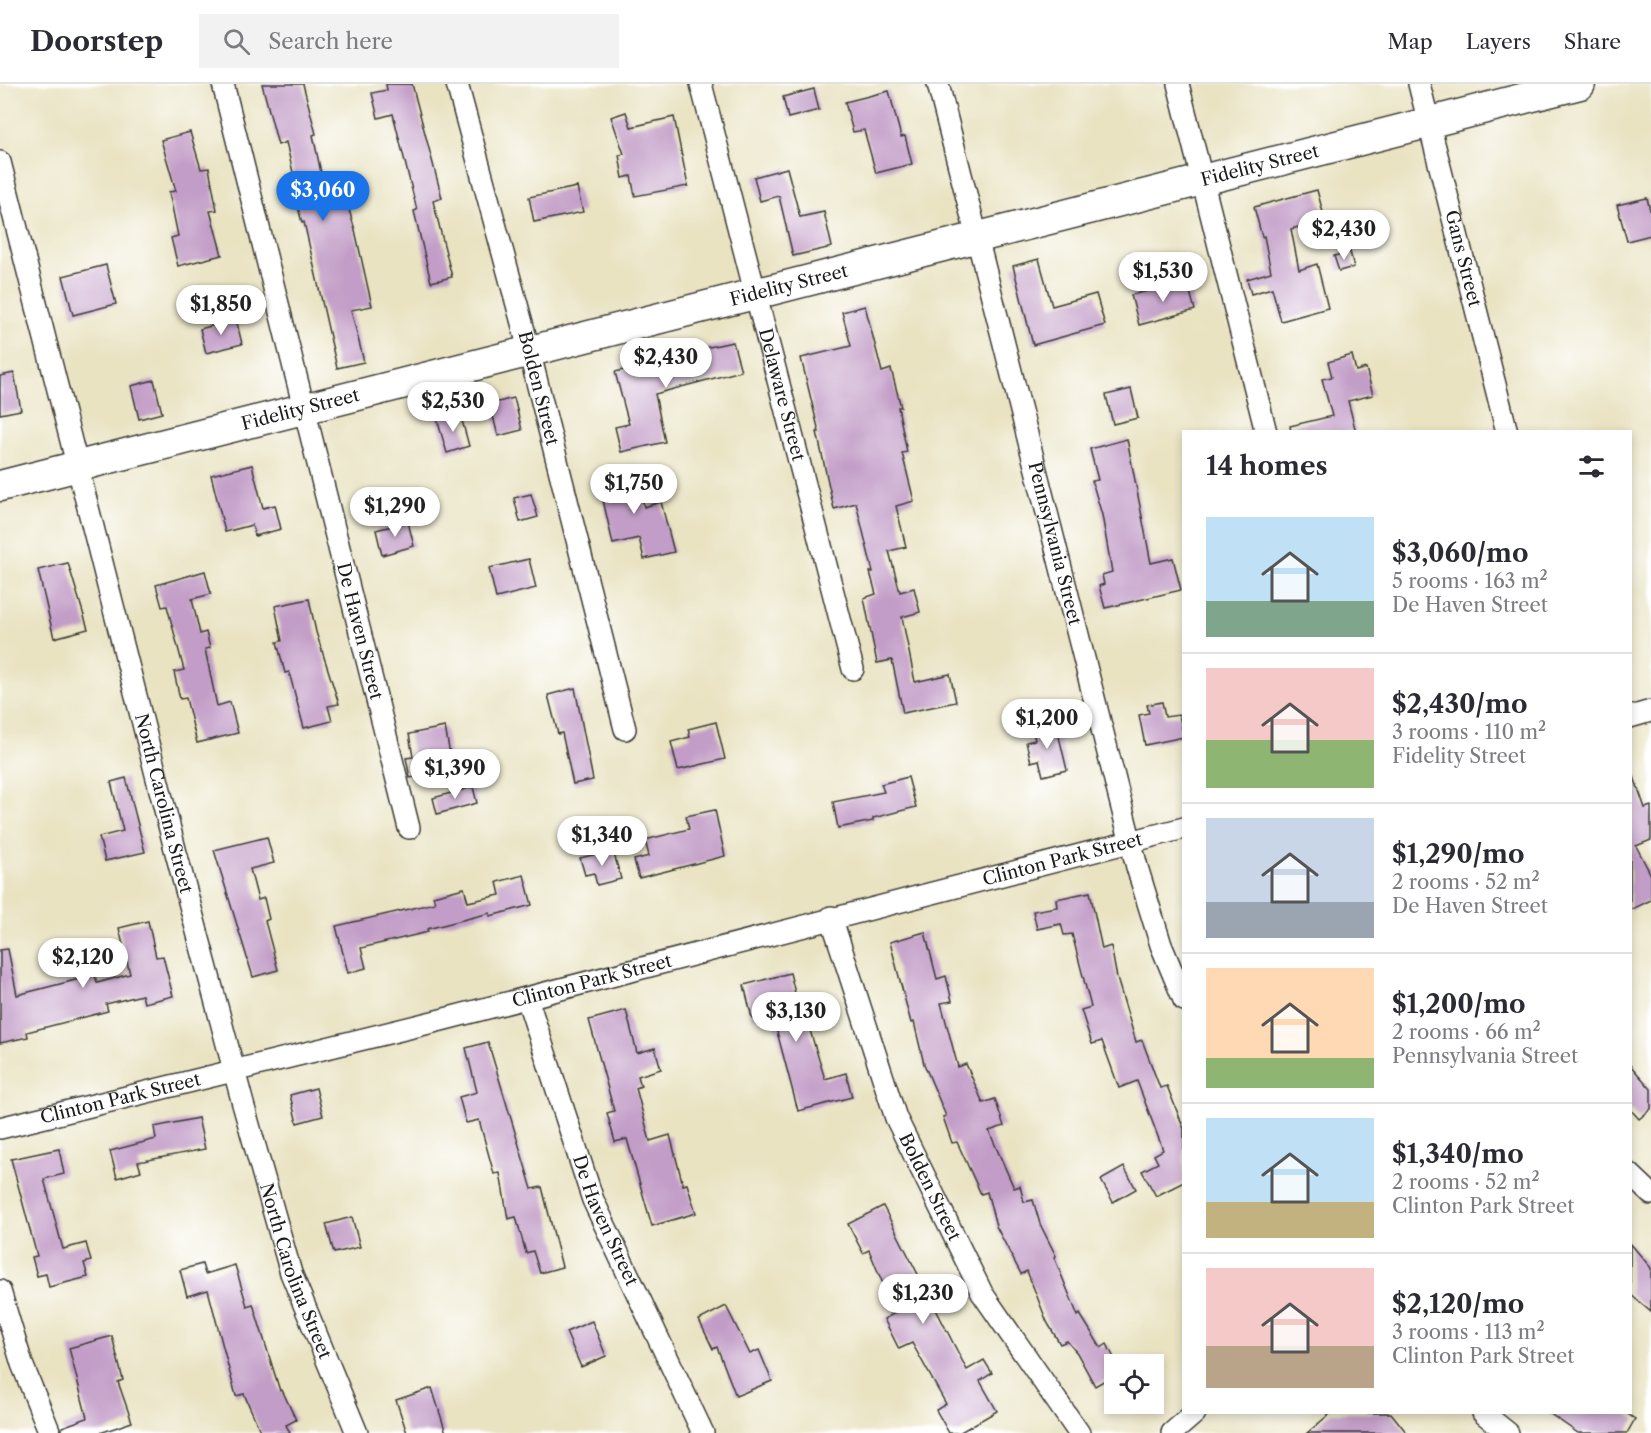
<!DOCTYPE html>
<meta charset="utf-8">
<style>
:root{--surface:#fff;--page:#f2f2f3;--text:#2b2b33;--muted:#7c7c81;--line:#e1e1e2;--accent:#1a73e8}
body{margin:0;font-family:"Libre Caslon Text",serif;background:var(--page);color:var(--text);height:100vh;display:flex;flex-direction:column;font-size:22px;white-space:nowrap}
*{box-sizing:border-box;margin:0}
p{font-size:20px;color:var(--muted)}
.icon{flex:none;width:33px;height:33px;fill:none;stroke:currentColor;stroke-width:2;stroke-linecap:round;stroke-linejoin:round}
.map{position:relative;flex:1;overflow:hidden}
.side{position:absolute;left:1182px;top:346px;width:450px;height:984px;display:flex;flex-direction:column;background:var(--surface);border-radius:0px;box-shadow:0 3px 9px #0003}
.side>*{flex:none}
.buttons{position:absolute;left:1104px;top:1270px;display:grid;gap:12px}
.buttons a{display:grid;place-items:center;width:60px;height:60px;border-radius:0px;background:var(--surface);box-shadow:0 3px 9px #0003;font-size:30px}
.price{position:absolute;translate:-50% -51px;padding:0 14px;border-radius:21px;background:#fff;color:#222;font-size:20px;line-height:39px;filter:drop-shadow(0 2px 3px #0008)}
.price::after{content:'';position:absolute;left:50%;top:36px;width:18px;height:14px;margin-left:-9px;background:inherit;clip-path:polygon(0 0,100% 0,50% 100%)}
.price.selected{background:var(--accent);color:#fff}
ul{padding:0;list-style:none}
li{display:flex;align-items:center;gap:18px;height:150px;padding:0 24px}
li+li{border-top:2px solid var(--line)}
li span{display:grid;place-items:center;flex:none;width:168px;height:120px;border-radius:0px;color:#555}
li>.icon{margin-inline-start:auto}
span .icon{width:72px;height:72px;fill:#fffc;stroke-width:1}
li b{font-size:26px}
h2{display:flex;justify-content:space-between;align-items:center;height:72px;padding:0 24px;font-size:26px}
header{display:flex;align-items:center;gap:36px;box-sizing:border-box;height:84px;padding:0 30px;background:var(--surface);border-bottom:2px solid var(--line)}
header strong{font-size:28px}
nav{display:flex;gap:33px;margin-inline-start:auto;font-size:21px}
.search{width:420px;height:54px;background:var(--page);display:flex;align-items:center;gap:15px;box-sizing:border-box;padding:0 21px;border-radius:0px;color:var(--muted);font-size:22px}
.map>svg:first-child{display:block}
.building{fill:#c29dc7}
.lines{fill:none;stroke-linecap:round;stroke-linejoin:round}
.minor-casing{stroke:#3b3a35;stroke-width:24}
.secondary-casing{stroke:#3b3a35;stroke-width:33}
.minor{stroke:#fff;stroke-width:21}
.secondary{stroke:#fff;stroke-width:30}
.labels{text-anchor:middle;stroke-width:6;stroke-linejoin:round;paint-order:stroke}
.street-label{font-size:18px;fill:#1c1c1c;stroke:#fff}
</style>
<header>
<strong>Doorstep</strong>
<div class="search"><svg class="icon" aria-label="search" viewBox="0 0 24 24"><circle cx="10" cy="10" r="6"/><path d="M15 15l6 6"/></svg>Search here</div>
<nav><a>Map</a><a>Layers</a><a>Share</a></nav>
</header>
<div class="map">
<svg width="1651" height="1349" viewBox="0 0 1651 1349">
<rect width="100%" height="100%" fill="#fff"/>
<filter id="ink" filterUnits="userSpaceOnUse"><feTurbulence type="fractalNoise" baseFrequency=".0167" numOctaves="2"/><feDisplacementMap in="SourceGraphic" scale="12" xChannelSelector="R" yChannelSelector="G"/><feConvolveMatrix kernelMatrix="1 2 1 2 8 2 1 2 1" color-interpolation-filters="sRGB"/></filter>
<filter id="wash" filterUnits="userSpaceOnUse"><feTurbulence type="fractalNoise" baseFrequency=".008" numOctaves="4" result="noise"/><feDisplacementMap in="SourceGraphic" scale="24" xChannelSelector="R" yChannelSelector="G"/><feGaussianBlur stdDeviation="1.35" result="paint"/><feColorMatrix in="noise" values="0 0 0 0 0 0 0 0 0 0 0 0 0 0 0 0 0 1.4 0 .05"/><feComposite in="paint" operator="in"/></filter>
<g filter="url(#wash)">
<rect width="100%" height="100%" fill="#e9e3c2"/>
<g id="blocks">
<g class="building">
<polygon points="262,0 303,0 316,50 313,51 324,103 341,99 355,146 372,222 351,226 364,278 337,284 304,138 302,139 295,111 298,110 286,58 278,61"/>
<polygon points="386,0 412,0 442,114 433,117 452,193 431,198 414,127 417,126 393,30 378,34 372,9 387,6"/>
<polygon points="814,5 819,26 788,34 783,13"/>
<polygon points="889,7 901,53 905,52 912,80 876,89 864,46 853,48 845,18"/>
<polygon points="626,28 631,43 674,33 688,102 635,112 631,92 623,94 619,71 624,70 611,33"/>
<polygon points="190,48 201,85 209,84 217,126 210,127 222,171 178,182 171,154 178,152 169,108 176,107 161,56"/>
<polygon points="787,84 800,133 824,128 832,163 793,172 779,112 760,117 754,93"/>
<polygon points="577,103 583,128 534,138 529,113"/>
<polygon points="1317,106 1325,136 1291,145 1299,186 1317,180 1328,224 1281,237 1272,204 1251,210 1247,195 1271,188 1264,152 1262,153 1254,123"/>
<polygon points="1647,114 1651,130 1651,151 1627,157 1617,121"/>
<polygon points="1350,168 1354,183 1339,187 1334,172"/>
<polygon points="1039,175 1052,222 1096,210 1105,241 1033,261 1013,182"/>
<polygon points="106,181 116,220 73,231 63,192"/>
<polygon points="1187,197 1195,226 1139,241 1131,211"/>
<polygon points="865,222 882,288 891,285 901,323 898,323 907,368 902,369 914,417 896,422 906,463 889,467 900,508 914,504 920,528 902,533 915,598 950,590 956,618 903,629 892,576 877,579 864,514 876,510 870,488 873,488 856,419 834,425 817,348 819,348 801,274 851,262 842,228"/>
<polygon points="236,235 242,260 206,269 200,245"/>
<polygon points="733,258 741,287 655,310 665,358 621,368 615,343 629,340 615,288 653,279 652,275"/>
<polygon points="1352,271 1356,287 1366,284 1373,311 1348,317 1356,348 1291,348 1290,342 1332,332 1322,295 1332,293 1328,278"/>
<polygon points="14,289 21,326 0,330 0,292"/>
<polygon points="154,296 162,329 139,335 131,302"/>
<polygon points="1131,305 1138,334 1113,340 1106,311"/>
<polygon points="514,314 522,346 498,352 490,320"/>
<polygon points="460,329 469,362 447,369 437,335"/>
<polygon points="1127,355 1151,479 1173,474 1181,506 1105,524 1099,502 1104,500 1102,491 1112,488 1102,431 1092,397 1098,396 1090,365"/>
<polygon points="252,381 263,424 275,421 281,445 255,452 252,441 225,448 211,391"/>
<polygon points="637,386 644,423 661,418 674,468 644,475 639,454 613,460 598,394"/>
<polygon points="531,410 538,433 520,438 514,414"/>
<polygon points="408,438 414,462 382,471 376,446"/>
<polygon points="529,475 536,504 496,514 489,484"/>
<polygon points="68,479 88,545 54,554 38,486"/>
<polygon points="205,487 211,510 192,515 200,550 206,548 210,564 205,565 217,622 230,618 238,649 197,659 186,614 180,615 174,588 184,586 167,522 162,523 156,501"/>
<polygon points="309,515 316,548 339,620 328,622 332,637 304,644 289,588 285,589 277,558 282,557 275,522"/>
<polygon points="575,604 593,696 573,700 562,649 558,650 548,611"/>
<polygon points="1162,618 1165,633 1179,631 1184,653 1145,661 1139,631 1149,629 1147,621"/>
<polygon points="716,638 725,675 678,686 671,658 690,653 688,645"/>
<polygon points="1056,640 1067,686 1043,692 1039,676 1031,678 1026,658 1035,656 1032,645"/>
<polygon points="445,643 451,676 436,679 437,689 410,694 406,674 413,673 409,650"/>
<polygon points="1630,690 1633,690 1645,724 1651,722 1651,756 1636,762 1651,791 1651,816 1630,826"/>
<polygon points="908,693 916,723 873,734 873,737 838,744 833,718 884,708 881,700"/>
<polygon points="126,694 145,768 105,777 99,753 123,747 111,698"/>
<polygon points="473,703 477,719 437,730 433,714"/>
<polygon points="715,726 725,772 639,794 634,776 649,772 645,756 689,745 686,732"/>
<polygon points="267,753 274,779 250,785 258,816 264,814 269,835 265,837 278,886 253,893 214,766"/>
<polygon points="613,766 621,795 597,801 594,789 585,791 580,774"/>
<polygon points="524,791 532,821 490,832 490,829 427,845 428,848 361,864 366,884 348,889 336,842 435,819 433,812 464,804 468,818 500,811 497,798"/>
<polygon points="1090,808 1102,865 1111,862 1117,894 1136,958 1142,956 1160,1004 1167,1002 1184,1045 1184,1098 1156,1112 1142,1087 1158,1079 1154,1071 1163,1066 1137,997 1119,1004 1102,957 1092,960 1081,926 1091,923 1072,850 1064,851 1061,840 1037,845 1033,827 1057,823 1056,815"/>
<polygon points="148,837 156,873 163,872 173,912 144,919 142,911 106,920 108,927 27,948 28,953 0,959 0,866 8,865 17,911 95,891 97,899 130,890 119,844"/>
<polygon points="925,848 937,895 946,892 952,917 941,919 958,983 966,980 983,1019 995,1015 1004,1042 989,1047 1014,1104 1020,1102 1024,1118 1033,1116 1040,1140 1056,1172 1054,1173 1078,1232 1080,1230 1101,1264 1107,1260 1114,1274 1114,1291 1095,1302 1077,1269 1067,1257 1060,1260 1047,1238 1027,1187 1021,1190 996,1142 987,1108 981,1110 957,1058 952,1059 943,1033 946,1032 924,980 914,938 911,939 890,858"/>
<polygon points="790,889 803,941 808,940 825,995 846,989 852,1013 798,1027 772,929 752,934 744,901"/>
<polygon points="626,926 637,969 655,964 661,985 638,992 641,1002 636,1004 650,1057 670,1051 683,1101 687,1100 696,1129 652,1142 627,1055 615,1058 607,1029 614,1027 589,936"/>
<polygon points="488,958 532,1105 542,1103 562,1183 540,1189 533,1167 526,1169 516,1133 508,1135 500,1089 494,1090 479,1036 466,1039 459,1013 477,1008 466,964"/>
<polygon points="1630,981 1651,1005 1651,1025 1639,1035 1630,1025"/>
<polygon points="316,1004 323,1032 297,1039 290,1011"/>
<polygon points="198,1034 205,1065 138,1078 141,1087 117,1094 110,1067 156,1055 154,1043"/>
<polygon points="59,1065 64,1090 44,1095 63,1165 86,1159 91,1177 84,1179 88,1193 49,1203 46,1190 37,1192 32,1173 37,1172 11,1075"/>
<polygon points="1124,1083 1136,1105 1113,1118 1101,1096"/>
<polygon points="883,1122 967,1286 984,1276 992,1289 980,1297 997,1327 959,1349 949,1349 936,1326 946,1320 912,1259 899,1265 884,1235 895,1229 869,1166 863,1169 848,1140"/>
<polygon points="352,1133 360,1163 334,1169 326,1140"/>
<polygon points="1630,1159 1651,1184 1651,1228 1630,1210"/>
<polygon points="202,1180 205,1190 235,1181 247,1222 253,1220 280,1307 282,1306 296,1336 286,1341 290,1349 261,1349 244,1310 236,1312 208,1206 187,1212 180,1186"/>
<polygon points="726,1222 750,1270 759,1266 772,1297 736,1312 717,1263 713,1265 699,1236"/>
<polygon points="592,1237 606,1272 581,1283 566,1248"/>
<polygon points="112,1252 123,1296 118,1298 132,1338 100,1349 62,1349 62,1343 87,1334 69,1264"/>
<polygon points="432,1304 446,1349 407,1349 396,1316"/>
<polygon points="1331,1329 1391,1329 1407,1349 1307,1349"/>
<polygon points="1549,1329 1626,1329 1635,1335 1627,1349 1578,1349"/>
</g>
</g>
</g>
<g filter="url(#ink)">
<use href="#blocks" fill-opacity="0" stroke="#3b3a35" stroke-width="1.5"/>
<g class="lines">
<g class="minor-casing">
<g id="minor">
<path id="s1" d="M223,0L409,744"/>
<path id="s2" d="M457,0L522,239L625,645"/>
<path id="s3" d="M701,0L853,585"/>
<path id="s4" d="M938,0L1137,783L1161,861L1184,916"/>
<polyline points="1178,0 1266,348"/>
<path id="s5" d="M1419,0L1507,348"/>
<path id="s6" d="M0,78L175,765L243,1020L291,1189L357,1349"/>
<polyline points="1630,633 1651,627"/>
<path id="s7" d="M831,833L896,1034L982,1209L1079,1349"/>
<path id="s8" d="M527,914L593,1116L703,1349"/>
<path id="s9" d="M0,1044L441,936L1184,744"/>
<polyline points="1630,1090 1651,1110"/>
<polyline points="0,1207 22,1280 50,1349"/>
<polyline points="1483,1329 1508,1349"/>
<polyline points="1172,1349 1195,1329"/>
</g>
</g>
<g class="secondary-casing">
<g id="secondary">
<path id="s10" d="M0,402L1580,0"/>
</g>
</g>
<use href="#minor" class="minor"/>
<use href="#secondary" class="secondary"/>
</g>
</g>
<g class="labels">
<g class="street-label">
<text dy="6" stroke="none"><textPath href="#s10" startOffset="1300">Fidelity Street</textPath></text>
<text dy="6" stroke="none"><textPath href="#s5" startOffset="180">Gans Street</textPath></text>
<text dy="6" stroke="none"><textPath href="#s10" startOffset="814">Fidelity Street</textPath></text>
<text dy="6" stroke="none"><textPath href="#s2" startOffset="315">Bolden Street</textPath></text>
<text dy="6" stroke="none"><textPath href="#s3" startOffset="321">Delaware Street</textPath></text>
<text dy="6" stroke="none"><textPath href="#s10" startOffset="310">Fidelity Street</textPath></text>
<text dy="6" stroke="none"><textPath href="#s4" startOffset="474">Pennsylvania Street</textPath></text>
<text dy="6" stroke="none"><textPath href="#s1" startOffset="564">De Haven Street</textPath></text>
<text dy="6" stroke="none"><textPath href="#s6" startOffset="662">North Carolina Street</textPath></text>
<text dy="6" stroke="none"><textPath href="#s9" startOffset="1096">Clinton Park Street</textPath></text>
<text dy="6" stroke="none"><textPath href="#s9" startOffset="610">Clinton Park Street</textPath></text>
<text dy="6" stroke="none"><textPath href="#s9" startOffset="124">Clinton Park Street</textPath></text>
<text dy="6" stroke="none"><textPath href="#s7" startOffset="288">Bolden Street</textPath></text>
<text dy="6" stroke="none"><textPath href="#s8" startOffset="236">De Haven Street</textPath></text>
<text dy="6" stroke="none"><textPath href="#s6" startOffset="1148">North Carolina Street</textPath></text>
</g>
</g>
</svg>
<div class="buttons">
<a><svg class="icon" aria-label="locate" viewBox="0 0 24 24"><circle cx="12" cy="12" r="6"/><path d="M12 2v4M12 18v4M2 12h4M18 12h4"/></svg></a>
</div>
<b class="price selected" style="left:323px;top:138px">$3,060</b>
<b class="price" style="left:1344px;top:177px">$2,430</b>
<b class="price" style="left:1163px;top:219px">$1,530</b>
<b class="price" style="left:221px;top:252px">$1,850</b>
<b class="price" style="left:666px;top:305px">$2,430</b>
<b class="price" style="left:453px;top:349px">$2,530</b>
<b class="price" style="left:634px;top:431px">$1,750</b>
<b class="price" style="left:395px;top:454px">$1,290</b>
<b class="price" style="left:1047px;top:666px">$1,200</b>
<b class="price" style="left:455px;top:716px">$1,390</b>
<b class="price" style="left:602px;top:783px">$1,340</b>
<b class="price" style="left:83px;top:905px">$2,120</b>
<b class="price" style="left:796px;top:959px">$3,130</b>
<b class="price" style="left:923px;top:1241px">$1,230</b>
<section class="side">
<h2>14 homes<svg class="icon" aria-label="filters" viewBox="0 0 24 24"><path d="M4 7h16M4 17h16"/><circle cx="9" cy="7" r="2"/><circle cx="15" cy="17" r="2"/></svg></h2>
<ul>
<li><span style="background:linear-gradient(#bfe0f5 70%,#7fa58c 0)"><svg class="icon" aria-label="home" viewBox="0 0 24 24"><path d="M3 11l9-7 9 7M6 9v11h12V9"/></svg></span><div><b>$3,060/mo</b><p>5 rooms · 163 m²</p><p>De Haven Street</p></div></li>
<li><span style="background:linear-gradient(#f6c9c9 60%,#8fb573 0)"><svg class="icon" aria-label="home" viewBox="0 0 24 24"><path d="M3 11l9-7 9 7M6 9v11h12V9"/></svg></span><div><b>$2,430/mo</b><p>3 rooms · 110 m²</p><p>Fidelity Street</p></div></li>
<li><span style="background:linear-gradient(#c9d6e8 70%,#9aa5b1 0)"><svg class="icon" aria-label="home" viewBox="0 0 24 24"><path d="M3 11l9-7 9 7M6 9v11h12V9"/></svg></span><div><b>$1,290/mo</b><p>2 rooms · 52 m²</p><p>De Haven Street</p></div></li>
<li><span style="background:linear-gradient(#ffd9b3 75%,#8fb573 0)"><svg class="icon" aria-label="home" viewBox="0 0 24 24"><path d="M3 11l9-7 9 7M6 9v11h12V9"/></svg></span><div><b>$1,200/mo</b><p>2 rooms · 66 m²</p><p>Pennsylvania Street</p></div></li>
<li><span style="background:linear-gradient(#bfe0f5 70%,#c2b280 0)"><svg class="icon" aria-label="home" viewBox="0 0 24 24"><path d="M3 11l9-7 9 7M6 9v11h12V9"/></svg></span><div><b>$1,340/mo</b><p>2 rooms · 52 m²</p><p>Clinton Park Street</p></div></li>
<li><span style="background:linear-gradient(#f6c9c9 65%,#b9a48a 0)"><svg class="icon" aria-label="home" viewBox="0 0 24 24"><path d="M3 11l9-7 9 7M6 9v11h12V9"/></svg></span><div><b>$2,120/mo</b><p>3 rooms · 113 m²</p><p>Clinton Park Street</p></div></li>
</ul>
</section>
</div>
